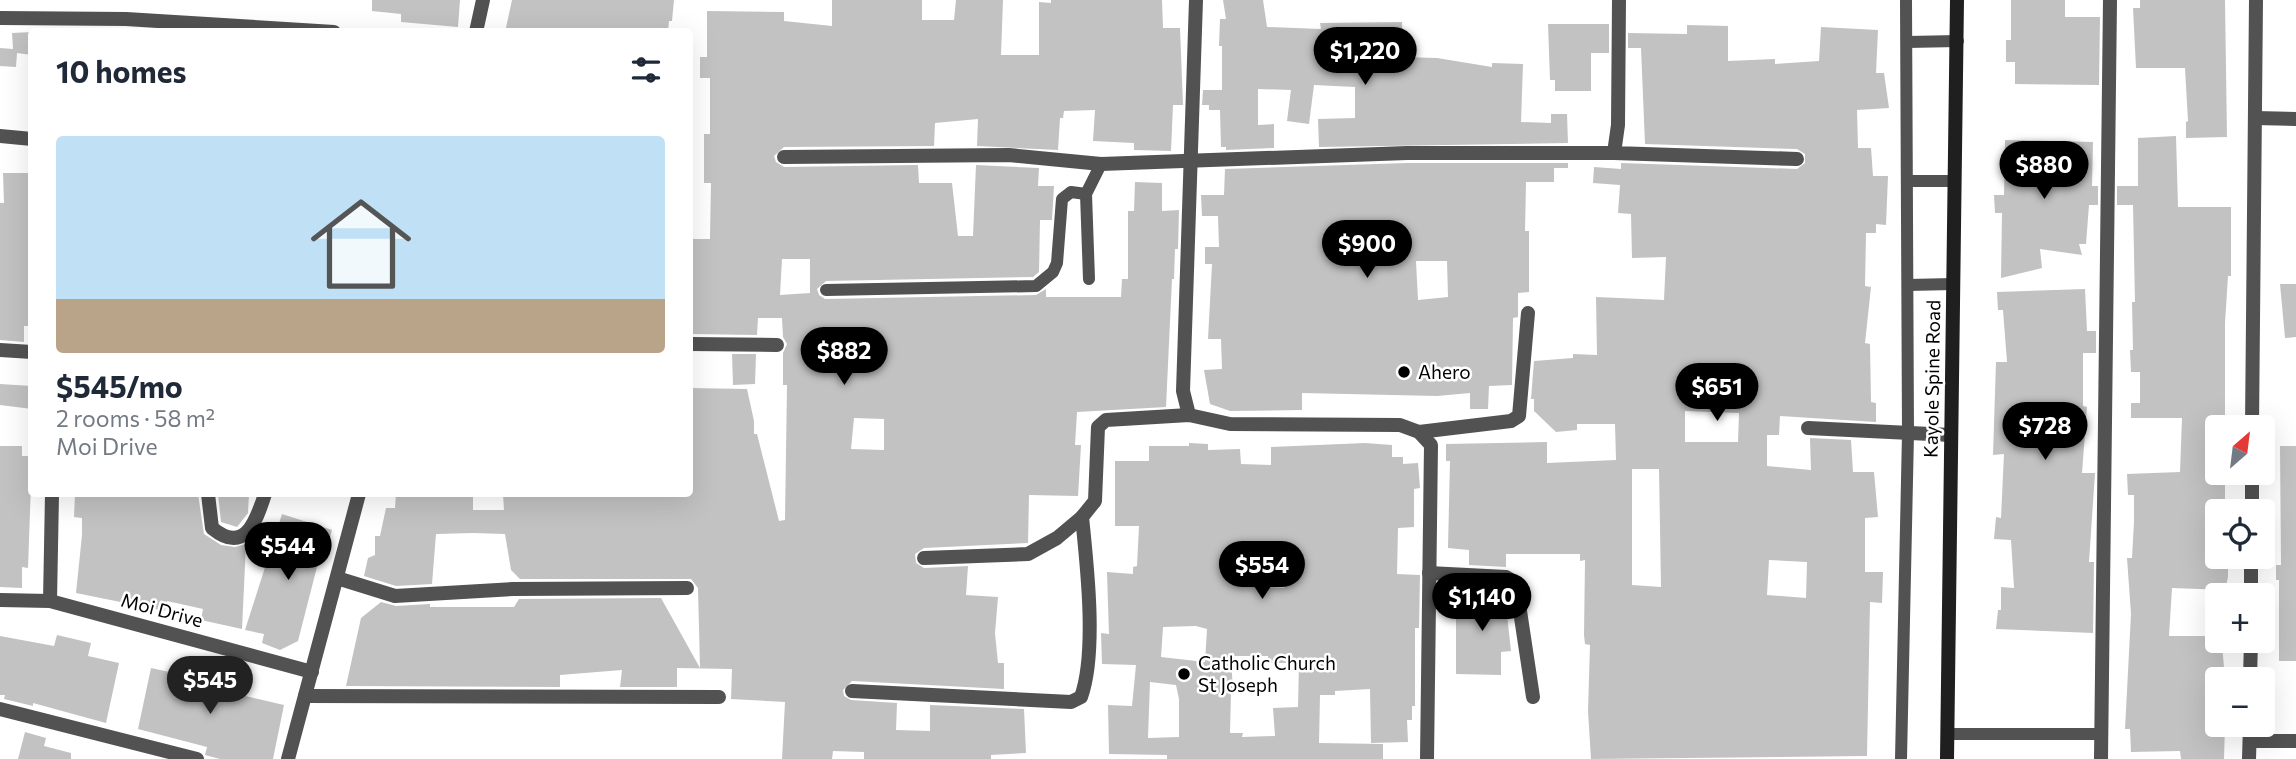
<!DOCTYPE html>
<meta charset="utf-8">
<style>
:root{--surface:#fff;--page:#f2f2f3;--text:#1f2937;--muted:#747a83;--line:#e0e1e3;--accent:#000}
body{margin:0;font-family:Commissioner,sans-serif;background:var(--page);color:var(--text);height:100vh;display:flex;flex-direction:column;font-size:26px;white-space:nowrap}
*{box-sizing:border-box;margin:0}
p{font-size:23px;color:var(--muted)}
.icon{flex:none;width:38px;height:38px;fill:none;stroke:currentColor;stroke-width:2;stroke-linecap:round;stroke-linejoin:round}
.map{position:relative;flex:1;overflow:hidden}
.side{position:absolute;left:28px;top:28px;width:665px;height:469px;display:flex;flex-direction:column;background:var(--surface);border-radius:7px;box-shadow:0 7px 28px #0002}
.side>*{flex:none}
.needle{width:46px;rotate:28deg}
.buttons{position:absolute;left:2205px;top:415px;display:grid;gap:14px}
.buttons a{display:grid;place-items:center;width:70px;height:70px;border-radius:7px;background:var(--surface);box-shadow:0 7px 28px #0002;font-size:35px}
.price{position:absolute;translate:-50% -60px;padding:0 16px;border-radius:24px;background:var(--accent);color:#fff;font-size:23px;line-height:46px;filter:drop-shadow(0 2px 4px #0008)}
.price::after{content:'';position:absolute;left:50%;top:42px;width:21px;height:16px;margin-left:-10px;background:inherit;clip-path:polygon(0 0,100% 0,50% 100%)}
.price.on{background:#222;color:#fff}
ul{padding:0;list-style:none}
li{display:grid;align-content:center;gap:14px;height:371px;padding:0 28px}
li+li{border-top:2px solid var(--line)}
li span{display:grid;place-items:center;height:217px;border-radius:7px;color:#555}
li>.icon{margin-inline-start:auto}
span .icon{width:126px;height:126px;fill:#fffc;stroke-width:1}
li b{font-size:30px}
h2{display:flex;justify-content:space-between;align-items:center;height:84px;padding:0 28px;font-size:30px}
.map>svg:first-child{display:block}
.building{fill:#c2c2c2;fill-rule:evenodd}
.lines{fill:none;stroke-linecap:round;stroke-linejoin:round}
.service{stroke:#525252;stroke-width:12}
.minor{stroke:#525252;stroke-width:14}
.tertiary{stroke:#525252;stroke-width:14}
.secondary{stroke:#1f1f1f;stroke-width:14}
.poi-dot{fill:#000;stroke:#fff;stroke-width:2.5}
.labels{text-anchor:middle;stroke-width:5;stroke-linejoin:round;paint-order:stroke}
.poi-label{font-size:19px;fill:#000;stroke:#fff;text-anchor:start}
.street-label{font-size:19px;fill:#000;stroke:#fff}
</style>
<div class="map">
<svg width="2296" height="759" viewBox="0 0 2296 759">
<rect width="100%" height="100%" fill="#fff"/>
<g class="building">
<polygon points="372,0 460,0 458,27 401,22 401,14 372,11"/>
<polygon points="512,0 674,0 672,21 669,21 668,32 505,32"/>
<path d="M832,0H922V20H954L956,0H1003L1001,55H1039V2L1051,3V0H1162L1163,28H1180L1183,105H1173L1171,151L1134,150V143L1093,141L1095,110L1064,111L1063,118H1060L1058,150L977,146L978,119L935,123L934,146L784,147L774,156L776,162L784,167L918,165L919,183H952L958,236H973L976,165L1039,168L1038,186H1054L1052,220H1040L1039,272L1033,277L826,281L817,289L819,295L825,299L1036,295L1046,289V297H1121L1122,279H1128V211H1134L1135,182L1162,183V211L1179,210L1178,249H1175L1174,279H1172L1166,407L1077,412L1075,445H1081L1078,496L1029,495L1028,543L924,548L915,554L916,563L924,568L968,566L966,595L998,597L995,633L998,663H1004V689L852,681L843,690L844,696L851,700L897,703L896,730L930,731V705L1024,709L1026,753L991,755V759H864V752L833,751L832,759H782L785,702L731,699L732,669L677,668V687H620L622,670L560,675V687L346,686L361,618L381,602L396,606L430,604V607H514L519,599L661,598L700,668L698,588L691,579H520L511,570L505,534L473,533L436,534L432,584L396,586L364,576L368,558L375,555V536H380L386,508H395L396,494H473V510H504L503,494H690V388L747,389L754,421V434H757L779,521L785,520L787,385H783V353L787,344L783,337L782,318H758L757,335L690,334V239H710L711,183H704V134H710V78H700V57H707V11L784,12V21L832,26ZM782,259H810V293L780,295ZM854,418L884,419V450L851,449Z"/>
<polygon points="1223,0 1263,0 1267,27 1321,29 1320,23 1402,22 1403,57 1437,58 1492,67 1492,63 1523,64 1521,122 1551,123 1551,114 1567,114 1568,143 1319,147 1318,119 1355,118 1355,87 1314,85 1309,124 1287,121 1291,90 1258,89 1258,125 1274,124 1274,148 1226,150 1226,147 1221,147 1220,110 1209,110 1209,105 1202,105 1203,90 1222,90 1222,46 1219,46 1220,19 1226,19"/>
<polygon points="2011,0 2065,0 2065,17 2100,17 2099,85 2015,84 2015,62 2006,62 2006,40 2011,40"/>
<polygon points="2140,0 2225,0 2227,137 2186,138 2186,122 2188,121 2185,68 2136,68 2133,8 2140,8"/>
<polygon points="1548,24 1609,24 1609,53 1591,53 1591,91 1555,91 1555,80 1550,80"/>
<path d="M1687,25L1728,26V61L1775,59V64L1819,61L1821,27L1878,30L1876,73H1884L1889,108L1857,110L1858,148H1871L1873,176H1888L1886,225L1876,224V233H1866L1865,286L1871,287L1865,343L1870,344L1871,402L1876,403V422L1780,416L1779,435H1767V466L1811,470L1810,438L1851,440L1853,472H1874L1878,517L1865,518V572H1883L1882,603L1870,602L1867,756L1591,759L1588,711L1590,645L1585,644L1584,635L1585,560L1580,561V554H1506V567L1469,565V550L1448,548L1450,461H1446V444L1547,442V463L1616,460L1615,424H1577V430L1556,432L1534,411V399H1531L1534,361L1573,358V354L1597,355L1596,297L1664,300L1666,257L1632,258L1631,214L1618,213L1620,185L1593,183L1594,167L1621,169V163L1797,169L1805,163V154L1797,149L1645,144L1641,48H1628V33L1687,34ZM1685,411L1739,413L1738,442H1685ZM1632,469H1659L1661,587L1632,585ZM1769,560L1807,562L1806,598L1767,595Z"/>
<polygon points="32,32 32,55 17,53 16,67 0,66 0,48 13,49 12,33"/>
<polygon points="2176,136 2178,207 2231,207 2231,276 2228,276 2225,323 2225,417 2223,427 2217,427 2217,475 2225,475 2225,511 2217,511 2217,556 2228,556 2228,577 2225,590 2172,588 2169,636 2217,636 2217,644 2222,644 2225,679 2217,679 2217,724 2225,724 2224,759 2181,759 2180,751 2131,752 2130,729 2125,729 2131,614 2127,558 2132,558 2134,522 2134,495 2128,495 2127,474 2180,472 2182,418 2131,418 2131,403 2140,403 2140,372 2131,372 2130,350 2133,350 2132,302 2135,302 2133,205 2117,205 2117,186 2138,186 2138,138"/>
<polygon points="2005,140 2093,142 2092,186 2098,186 2098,205 2089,205 2086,244 2079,244 2082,255 2040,249 2042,268 2001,278 2002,213 1995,213 1994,195 2004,195"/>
<path d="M1407,163H1568V168H1554V182H1526L1525,231H1529V292L1518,293V317L1513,318L1512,385L1489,386L1488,409H1470V393L1437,396L1302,393V410L1230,411L1210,404L1204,370L1222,369L1221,339H1208L1212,264H1205V247H1219L1218,216H1202L1201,195H1224L1225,169ZM1416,261H1447L1448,297L1418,300Z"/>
<polygon points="3,173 32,173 32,326 24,326 24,342 0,340 0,203 4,203"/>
<polygon points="2280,284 2296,284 2296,337 2285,338"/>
<polygon points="2085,289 2087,331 2096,331 2096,353 2083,353 2083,406 2087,407 2082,473 2095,473 2089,562 2094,562 2093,633 1996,629 1998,610 2001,610 2001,587 2014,588 2011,540 1994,539 1996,517 2001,518 2004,454 1993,455 1996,362 2007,362 2003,310 1998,310 1997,292"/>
<polygon points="732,354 756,354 755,384 733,385"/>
<polygon points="0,384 32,386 32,409 0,405"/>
<path d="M1189,443L1208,444V450L1240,449L1241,464L1271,465V447L1365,443L1392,445V457H1403V464L1418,463L1420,488L1414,489V527L1398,528L1397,574L1420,575L1419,628H1415V706H1412V720H1407L1408,742L1371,743L1370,689L1335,691V695H1320L1319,743L1383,744V759H1167V755L1109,754L1108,705L1132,706L1136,665L1102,664L1101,633L1109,634L1107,572L1133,574V567L1137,566L1139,526H1115V461H1149V446H1189ZM1240,556H1287L1284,588L1241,586ZM1196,626L1207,629L1205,662L1161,657L1163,627ZM1231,656H1268V663H1299L1298,707L1273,708L1275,736L1242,737L1243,733H1230L1231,692H1233ZM1150,682L1176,685L1179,699V737L1148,738Z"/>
<polygon points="0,446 22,446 22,456 32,456 28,568 22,567 22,588 0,587"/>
<polygon points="2280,446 2296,446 2296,661 2279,661 2279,580 2276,580 2276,565 2281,565"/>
<polygon points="75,494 198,494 204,534 221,545 235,547 246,544 242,629 201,620 203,609 167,601 165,611 76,593 82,535 82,518 74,517"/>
<polygon points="218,494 249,494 248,513 237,527 221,522"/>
<polygon points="282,514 332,530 322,564 318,563 298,641 280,650 262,643 264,634 245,630"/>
<polygon points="1468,585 1501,586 1500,615 1507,615 1511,651 1501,652 1501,675 1456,674 1456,615 1466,615"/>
<polygon points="57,635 91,643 88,656 119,663 106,723 33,703 33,706 4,699 5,695 0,695 0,636 54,646"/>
<polygon points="151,668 188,676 189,670 223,679 220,690 284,705 273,759 220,759 205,755 207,747 138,729"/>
<polygon points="25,732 46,738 44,746 71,753 71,759 18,759"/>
</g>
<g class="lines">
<g class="service">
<polyline points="1907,42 1958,41"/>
<polyline points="1907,181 1955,181"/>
<polyline points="1089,279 1086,194 1101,164"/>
<polyline points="1908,285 1953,284"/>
<polyline points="826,290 1036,286 1053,272 1057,263 1062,199 1071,192 1086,194"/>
<polyline points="1947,734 2101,734"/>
<polyline points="1901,759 1908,434 1906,0"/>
</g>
<g class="minor">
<polyline points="1619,0 1618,125 1614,153 1797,159"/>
<polyline points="0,18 126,19 334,32"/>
<polyline points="2255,118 2296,119"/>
<polyline points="0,136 32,139"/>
<polyline points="784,157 1009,155 1101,164 1407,153 1614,153"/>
<polyline points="690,344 777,345"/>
<polyline points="0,350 32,352"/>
<polyline points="1189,415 1183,391 1196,0"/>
<polyline points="2252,427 2256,0"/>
<polyline points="1808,428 1951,435"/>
<polyline points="1419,432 1511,421 1519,416 1528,313"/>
<path d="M208,494L212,528C246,556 257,518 265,494"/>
<polyline points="2252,511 2252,472"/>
<polyline points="924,558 1028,554 1057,538 1082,517 1095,501 1098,427 1106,420 1189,415 1230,424 1400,425 1419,432 1431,445 1427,759"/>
<polyline points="1429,573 1506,577 1513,581 1517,591 1533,697"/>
<polyline points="337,578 395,596 513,589 687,588"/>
<polyline points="2251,595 2251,556"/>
<polyline points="50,601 52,494"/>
<polyline points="2250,679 2251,640"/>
<path d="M852,691L1071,702L1081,697C1097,653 1087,565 1082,517"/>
<polyline points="305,696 719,697"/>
<polyline points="0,709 197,759"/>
<polyline points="2250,741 2296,741"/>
<polyline points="2101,759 2110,0"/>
<polyline points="2249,759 2250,724"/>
</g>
<g class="tertiary">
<polyline points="476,32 483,0"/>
<polyline points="0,600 50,601 312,672"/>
<polyline points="288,759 359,494"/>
</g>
<polyline class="secondary" points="1947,759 1957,0"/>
</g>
<g class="poi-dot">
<circle cx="1404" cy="372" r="7"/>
<circle cx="1184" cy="674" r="7"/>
</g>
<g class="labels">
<g class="poi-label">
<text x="1418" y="379">Ahero</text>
<text x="1198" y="670">Catholic Church<tspan x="1198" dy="22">St Joseph</tspan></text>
</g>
<g class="street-label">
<text transform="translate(1932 379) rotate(-89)" y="7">Kayole Spine Road</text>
<text transform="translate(162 610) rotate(15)" y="7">Moi Drive</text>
</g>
</g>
</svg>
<div class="buttons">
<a><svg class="needle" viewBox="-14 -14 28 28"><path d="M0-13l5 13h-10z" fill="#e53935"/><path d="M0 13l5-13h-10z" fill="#747a83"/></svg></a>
<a><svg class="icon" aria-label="locate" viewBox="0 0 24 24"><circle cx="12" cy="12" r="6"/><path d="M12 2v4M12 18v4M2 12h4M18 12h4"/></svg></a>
<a>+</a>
<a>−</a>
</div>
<b class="price" style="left:1365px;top:87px">$1,220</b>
<b class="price" style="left:2044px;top:201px">$880</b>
<b class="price" style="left:1367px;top:280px">$900</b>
<b class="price" style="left:844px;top:387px">$882</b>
<b class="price" style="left:1717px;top:423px">$651</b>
<b class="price" style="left:2045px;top:462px">$728</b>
<b class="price" style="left:288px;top:582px">$544</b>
<b class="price" style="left:1262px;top:601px">$554</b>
<b class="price" style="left:1482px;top:633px">$1,140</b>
<b class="price on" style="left:210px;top:716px">$545</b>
<section class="side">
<h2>10 homes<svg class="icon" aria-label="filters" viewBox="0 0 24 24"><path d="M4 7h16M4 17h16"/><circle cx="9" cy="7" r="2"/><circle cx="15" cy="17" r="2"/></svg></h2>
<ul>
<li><span style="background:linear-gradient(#bfe0f5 75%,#b9a48a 0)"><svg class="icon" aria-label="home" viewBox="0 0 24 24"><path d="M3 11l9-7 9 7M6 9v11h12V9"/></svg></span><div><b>$545/mo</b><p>2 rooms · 58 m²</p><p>Moi Drive</p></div></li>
</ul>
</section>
</div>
